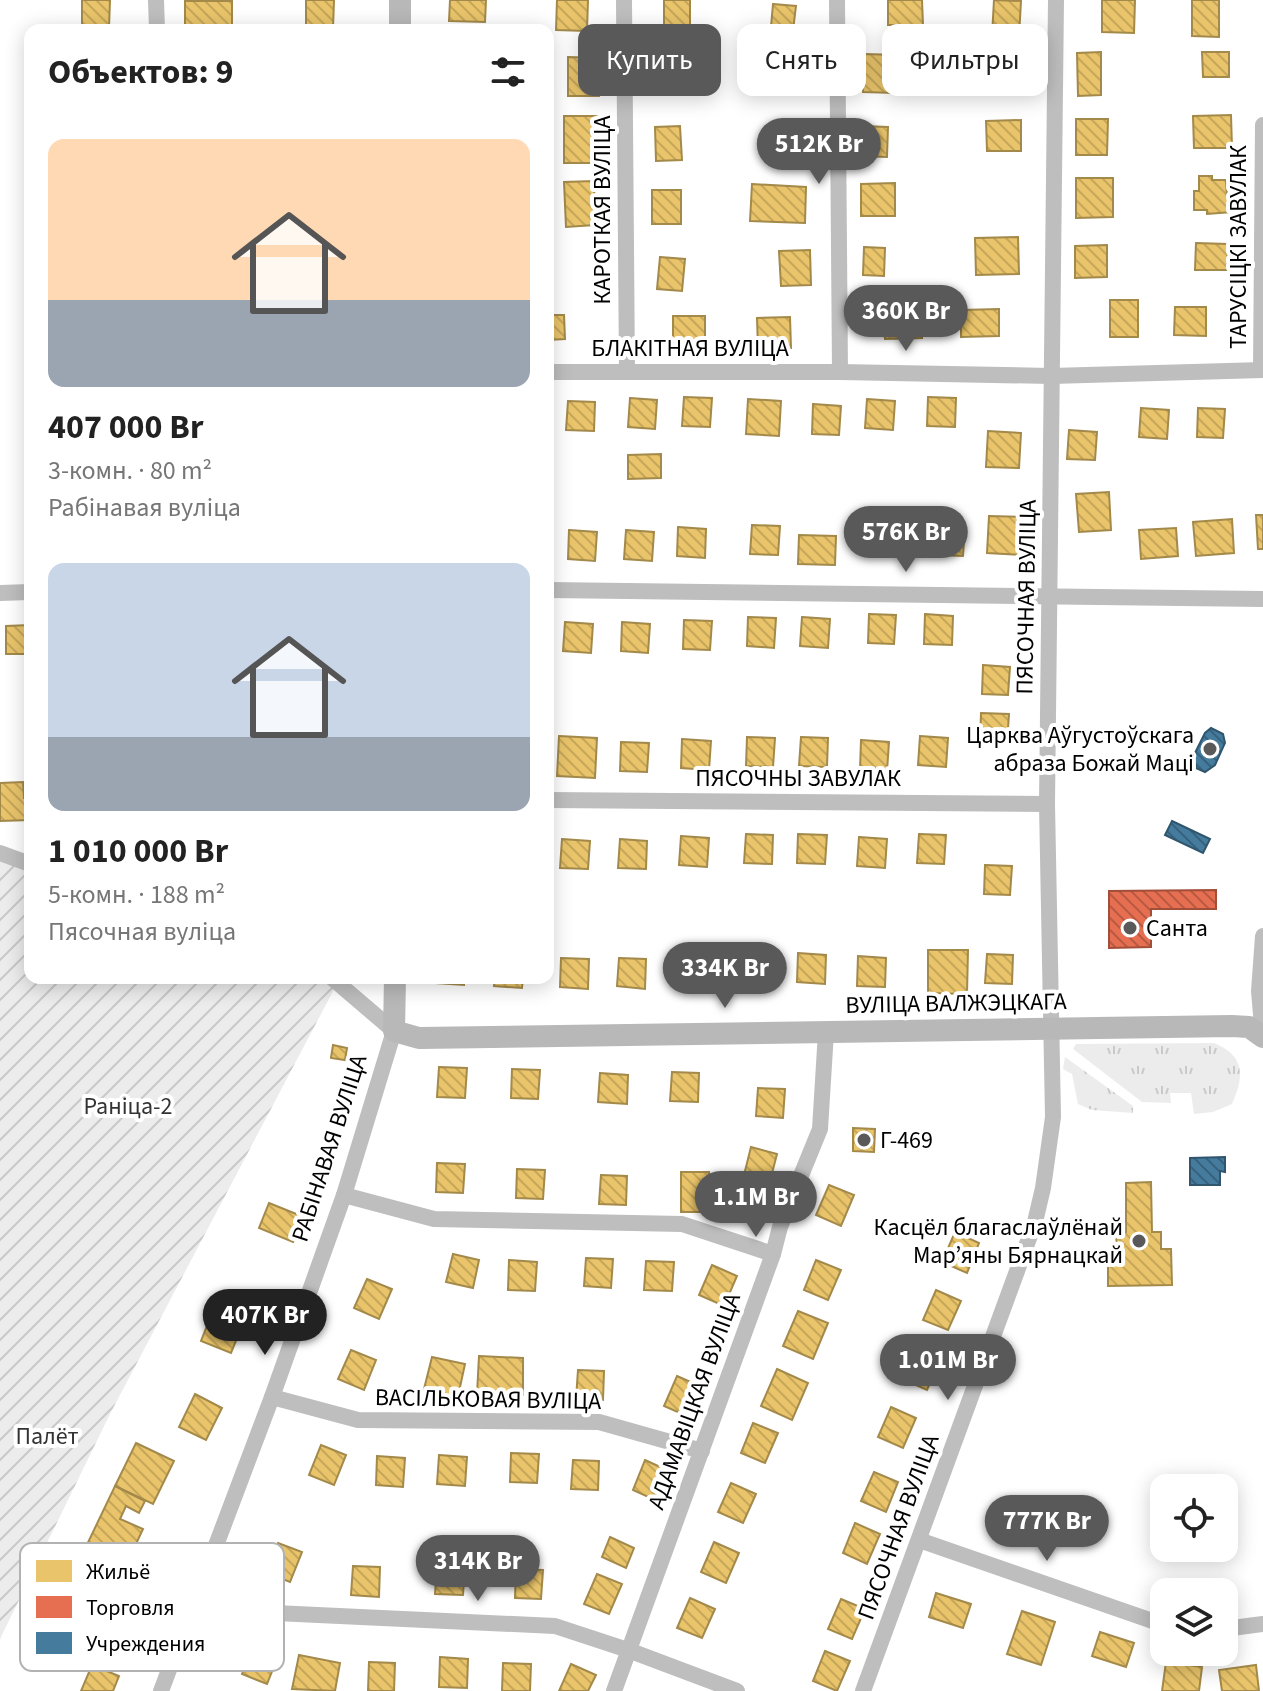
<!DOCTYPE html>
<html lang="ru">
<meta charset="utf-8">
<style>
:root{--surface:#fff;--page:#f6f6f6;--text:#222;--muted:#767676;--accent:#595959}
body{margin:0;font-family:"Source Sans 3",sans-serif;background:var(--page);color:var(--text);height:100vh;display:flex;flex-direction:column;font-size:30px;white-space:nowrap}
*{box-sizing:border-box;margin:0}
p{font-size:26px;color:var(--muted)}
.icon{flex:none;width:44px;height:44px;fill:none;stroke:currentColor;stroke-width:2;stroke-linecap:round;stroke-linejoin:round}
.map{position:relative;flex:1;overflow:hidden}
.drawer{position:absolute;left:24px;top:24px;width:530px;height:960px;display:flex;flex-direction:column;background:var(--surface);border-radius:16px;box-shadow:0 4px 20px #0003}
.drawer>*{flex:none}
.top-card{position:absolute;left:578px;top:24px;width:564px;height:72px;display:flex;gap:16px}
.controls{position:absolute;left:1150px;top:1474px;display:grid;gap:16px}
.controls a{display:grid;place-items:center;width:88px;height:88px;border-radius:16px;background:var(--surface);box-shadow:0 4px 20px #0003;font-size:40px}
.price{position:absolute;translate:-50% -68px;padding:0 18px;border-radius:28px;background:var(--accent);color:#fff;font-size:26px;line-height:52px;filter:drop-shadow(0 2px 4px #0008)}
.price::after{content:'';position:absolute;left:50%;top:48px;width:24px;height:18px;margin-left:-12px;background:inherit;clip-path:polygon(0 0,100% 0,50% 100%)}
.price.on{background:#222;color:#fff}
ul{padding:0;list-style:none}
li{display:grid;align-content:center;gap:16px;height:424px;padding:0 24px}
li span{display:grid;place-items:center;height:248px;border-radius:16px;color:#555}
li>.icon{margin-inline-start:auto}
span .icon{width:144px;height:144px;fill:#fffc;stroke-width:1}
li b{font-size:34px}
h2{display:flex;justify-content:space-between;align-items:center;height:96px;padding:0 24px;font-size:34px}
.pill{padding:0 28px;border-radius:16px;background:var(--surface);box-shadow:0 4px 20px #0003;font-size:28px;line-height:72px}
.pill.on{background:var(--accent);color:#fff}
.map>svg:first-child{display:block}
.grass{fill:url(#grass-tufts)}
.garden{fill:url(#garden-furrows)}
.homes{fill:url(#homes-back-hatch);stroke:#a3894a;stroke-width:2}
.shops{fill:url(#shops-back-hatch);stroke:#a24e39;stroke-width:2}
.public{fill:url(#public-back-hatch);stroke:#30566e;stroke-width:2}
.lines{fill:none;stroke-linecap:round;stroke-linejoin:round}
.street{stroke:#bebebe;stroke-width:16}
.secondary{stroke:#b8b8b8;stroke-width:22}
.poi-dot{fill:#595959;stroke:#fff;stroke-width:3}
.labels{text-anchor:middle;stroke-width:8;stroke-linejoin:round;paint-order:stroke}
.street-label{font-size:24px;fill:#000;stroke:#fff}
.poi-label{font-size:24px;fill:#000;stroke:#fff;text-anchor:end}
.park-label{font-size:24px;fill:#333;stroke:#fff}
.key{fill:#fff;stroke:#b2b2b2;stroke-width:2}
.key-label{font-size:22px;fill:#000}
</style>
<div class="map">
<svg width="1263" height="1691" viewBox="0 0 1263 1691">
<defs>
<pattern id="grass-tufts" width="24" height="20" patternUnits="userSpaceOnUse" patternTransform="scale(2)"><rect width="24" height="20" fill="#ececec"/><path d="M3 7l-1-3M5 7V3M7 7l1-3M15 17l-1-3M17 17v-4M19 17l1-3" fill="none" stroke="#c9c9c9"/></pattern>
<pattern id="garden-furrows" width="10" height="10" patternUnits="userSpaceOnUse" patternTransform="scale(2)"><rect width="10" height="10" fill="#ececec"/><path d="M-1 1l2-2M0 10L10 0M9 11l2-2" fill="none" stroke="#c9c9c9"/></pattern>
<pattern id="homes-back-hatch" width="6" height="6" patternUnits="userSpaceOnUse" patternTransform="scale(2)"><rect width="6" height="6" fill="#e9c46a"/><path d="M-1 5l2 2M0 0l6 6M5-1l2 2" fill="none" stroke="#c6a75a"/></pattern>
<pattern id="shops-back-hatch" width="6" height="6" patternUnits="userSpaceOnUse" patternTransform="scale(2)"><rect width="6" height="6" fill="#e76f51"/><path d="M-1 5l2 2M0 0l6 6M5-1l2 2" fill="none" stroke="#b95941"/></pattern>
<pattern id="public-back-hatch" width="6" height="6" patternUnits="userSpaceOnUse" patternTransform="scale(2)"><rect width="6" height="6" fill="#457b9d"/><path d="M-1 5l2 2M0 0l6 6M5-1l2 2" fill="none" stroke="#37627e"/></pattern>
</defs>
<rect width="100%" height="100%" fill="#fff"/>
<g class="grass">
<path d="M1214,1043C1246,1056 1244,1077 1232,1104L1213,1112L1194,1114L1191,1093H1170L1171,1103L1142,1102L1073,1049L1076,1044Z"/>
<polygon points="1065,1057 1133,1106 1133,1113 1092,1110 1078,1104 1072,1074 1063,1069"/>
</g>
<polygon class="garden" points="0,854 30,864 30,978 340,978 110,1414 0,1639"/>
<g class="homes">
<polygon points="82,0 110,0 109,28 82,28"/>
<polygon points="306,0 334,0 333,29 306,29"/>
<polygon points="450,0 486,0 485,22 449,21"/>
<polygon points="557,0 588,0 587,31 556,30"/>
<rect x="664" y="0" width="26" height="27"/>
<polygon points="888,0 922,0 923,25 888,25"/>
<polygon points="994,0 1021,1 1019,37 992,36"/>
<polygon points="1102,0 1135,0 1134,33 1102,32"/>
<polygon points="1192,0 1219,0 1219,37 1192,36"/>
<rect x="185" y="1" width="47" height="29"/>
<polygon points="773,4 796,6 793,30 771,27"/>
<polygon points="940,36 969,37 968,58 939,57"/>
<polygon points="1101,52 1101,95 1078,96 1077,53"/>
<polygon points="1202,52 1229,52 1229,77 1203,77"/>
<polygon points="865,54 896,55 895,93 863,92"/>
<polygon points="568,57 599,58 599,96 568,96"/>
<polygon points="654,61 684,62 683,93 653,92"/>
<polygon points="992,61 1018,63 1017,94 991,93"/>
<polygon points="771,62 810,63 809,95 771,94"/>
<polygon points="1231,115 1232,148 1194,148 1193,116"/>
<rect x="564" y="116" width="37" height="47"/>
<polygon points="1076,119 1108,119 1107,155 1076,155"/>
<polygon points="1021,120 1021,151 987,151 986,121"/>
<polygon points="680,126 682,160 656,161 655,127"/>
<polygon points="861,126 888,127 887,157 860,156"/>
<polygon points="770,127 803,128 802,160 768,159"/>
<polygon points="1199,176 1212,176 1212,180 1226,180 1227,198 1232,198 1232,212 1207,214 1207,210 1194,210 1194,191 1199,191"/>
<polygon points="1076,178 1113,178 1113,217 1076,218"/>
<polygon points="594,181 595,225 566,227 564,182"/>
<polygon points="895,183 895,216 861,216 861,184"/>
<polygon points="752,184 806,187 805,223 750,221"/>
<rect x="652" y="190" width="29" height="34"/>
<polygon points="1018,237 1019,274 976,275 975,238"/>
<polygon points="1196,243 1228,244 1227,270 1195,270"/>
<polygon points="1107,245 1107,277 1075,278 1075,246"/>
<polygon points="864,247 885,248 884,276 863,275"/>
<polygon points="810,250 811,285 781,286 779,251"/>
<polygon points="660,257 685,259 682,291 657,289"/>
<rect x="1110" y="300" width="28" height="37"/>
<polygon points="1175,307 1206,307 1206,336 1174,335"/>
<polygon points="999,309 999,336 961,337 961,310"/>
<polygon points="921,311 922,338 885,339 884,313"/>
<polygon points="548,315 564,315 565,339 548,340"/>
<rect x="673" y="316" width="32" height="30"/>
<polygon points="790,317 791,348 758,349 757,318"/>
<polygon points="684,397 712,398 710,427 682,426"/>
<polygon points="928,397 956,398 955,427 927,426"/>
<polygon points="630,398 657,400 655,429 628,427"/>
<polygon points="748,399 781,401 779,436 746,434"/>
<polygon points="867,399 895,401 893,430 865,428"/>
<polygon points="568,401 595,402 594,431 566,430"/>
<polygon points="813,404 841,406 839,435 812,434"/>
<polygon points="1141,408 1169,410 1167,439 1139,437"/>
<polygon points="1198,408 1225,409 1223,438 1197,437"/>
<polygon points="1069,430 1097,432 1095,460 1067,459"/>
<polygon points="988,431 1021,433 1019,468 986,467"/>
<polygon points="661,454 661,478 628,479 628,455"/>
<polygon points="1109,492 1111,530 1079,532 1076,494"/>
<polygon points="1256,515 1263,515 1263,549 1258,549"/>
<polygon points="989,516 1023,517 1021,555 987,553"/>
<polygon points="863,519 897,521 895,557 862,555"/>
<polygon points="1232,519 1234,553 1196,556 1193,522"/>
<polygon points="752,525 780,526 778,555 750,554"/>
<polygon points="938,526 965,527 963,556 937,555"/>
<polygon points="678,527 706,529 705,558 677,556"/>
<polygon points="1176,528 1178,556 1141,559 1139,530"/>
<polygon points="569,530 597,532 595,561 568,559"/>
<polygon points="626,530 654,532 652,561 624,559"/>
<polygon points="799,535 836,536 835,565 798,564"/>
<polygon points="869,614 896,615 894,644 868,643"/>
<polygon points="925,614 953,616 952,645 924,644"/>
<polygon points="748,617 776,618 774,648 747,646"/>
<polygon points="802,617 830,619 828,648 800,646"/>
<polygon points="684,620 712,621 710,650 683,649"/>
<polygon points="565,622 593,624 591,653 563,651"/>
<polygon points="622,622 650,624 648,653 621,651"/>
<polygon points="30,625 30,654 6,654 6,626"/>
<polygon points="983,665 1010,667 1008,695 982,694"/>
<polygon points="981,713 1009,714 1007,743 980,742"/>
<polygon points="559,736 597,738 595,778 557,776"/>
<polygon points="920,736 948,738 946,767 918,765"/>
<polygon points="747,737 775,738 773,767 746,766"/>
<polygon points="801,737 828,738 827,767 799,766"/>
<polygon points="682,739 711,741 709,770 681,768"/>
<polygon points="861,740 889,742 887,771 860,770"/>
<polygon points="621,742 649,743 647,772 620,771"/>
<polygon points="23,782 24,798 30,798 30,820 0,821 0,783"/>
<polygon points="746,834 773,835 772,864 744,863"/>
<polygon points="798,834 827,835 825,864 797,863"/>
<polygon points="919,834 946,835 944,864 917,863"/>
<polygon points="681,836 709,838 707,867 679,865"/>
<polygon points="859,837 887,839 885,868 857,866"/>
<polygon points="562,839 590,841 588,869 560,868"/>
<polygon points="620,839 647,841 646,869 618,868"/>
<polygon points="985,865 1012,866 1010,895 984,894"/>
<polygon points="928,950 968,950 967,994 928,993"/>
<polygon points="745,953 772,954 771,984 742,982"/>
<polygon points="798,953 826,955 825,984 797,982"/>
<polygon points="987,954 1013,955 1012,984 985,983"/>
<polygon points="680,956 708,957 707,986 679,985"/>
<polygon points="858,956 886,958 885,987 857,986"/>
<polygon points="561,958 589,959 588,989 560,987"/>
<polygon points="619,958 646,959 645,989 617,986"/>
<polygon points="436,978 464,978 464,985 436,983"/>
<polygon points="495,978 523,978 522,988 494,986"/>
<polygon points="333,1045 347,1048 345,1060 331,1058"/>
<polygon points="439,1067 467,1068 465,1098 437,1097"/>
<polygon points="512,1069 540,1070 538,1099 511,1098"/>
<polygon points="672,1072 699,1073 698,1102 670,1101"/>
<polygon points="600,1073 628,1075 627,1104 598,1102"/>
<polygon points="758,1088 785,1089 783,1118 756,1116"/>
<polygon points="853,1128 875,1129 874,1152 853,1151"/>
<polygon points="751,1147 777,1154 769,1185 743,1179"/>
<polygon points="437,1163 465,1164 463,1193 436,1192"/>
<polygon points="517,1169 545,1170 543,1199 516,1198"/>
<rect x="681" y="1172" width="28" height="40"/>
<polygon points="601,1175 627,1176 626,1205 599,1204"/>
<polygon points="1151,1182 1152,1232 1161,1232 1161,1249 1171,1249 1172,1285 1108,1286 1108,1250 1117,1250 1116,1233 1126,1232 1126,1183"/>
<polygon points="829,1185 854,1195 841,1226 816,1215"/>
<polygon points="269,1203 304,1217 293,1242 259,1228"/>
<polygon points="955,1232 979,1243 967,1273 942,1262"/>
<polygon points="453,1254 479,1260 473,1288 446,1282"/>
<polygon points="586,1258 613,1259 611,1288 584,1286"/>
<polygon points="509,1260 537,1262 535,1291 508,1290"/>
<polygon points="816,1260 841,1270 828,1300 804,1290"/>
<polygon points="646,1261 674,1262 672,1291 644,1290"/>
<polygon points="712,1265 737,1276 724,1306 699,1295"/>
<polygon points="367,1279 392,1289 379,1319 354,1308"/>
<polygon points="936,1290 961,1301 948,1330 923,1320"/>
<polygon points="214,1308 244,1321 231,1353 201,1341"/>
<polygon points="798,1311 828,1323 813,1359 783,1346"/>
<polygon points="915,1349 940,1360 927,1390 902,1379"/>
<polygon points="351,1350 376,1360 364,1390 338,1379"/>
<polygon points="479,1356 523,1358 523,1395 477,1394"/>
<polygon points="432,1357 465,1364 457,1401 423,1393"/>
<polygon points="777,1369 808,1383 792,1420 761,1406"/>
<polygon points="578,1370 604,1371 603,1400 576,1399"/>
<polygon points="677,1376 702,1387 689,1417 664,1406"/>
<polygon points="195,1394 222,1408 206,1440 179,1427"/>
<polygon points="891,1407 916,1418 903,1448 878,1437"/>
<polygon points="753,1423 778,1433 765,1463 741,1453"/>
<polygon points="136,1443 174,1461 153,1504 115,1486"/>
<polygon points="321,1445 346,1455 334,1485 309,1475"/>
<polygon points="511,1453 539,1454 537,1483 510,1482"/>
<polygon points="439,1455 467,1457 465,1486 437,1484"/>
<polygon points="377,1456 405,1458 403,1487 376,1485"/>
<polygon points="573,1460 599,1461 598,1490 571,1489"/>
<polygon points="645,1460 669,1471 657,1501 633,1490"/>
<polygon points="874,1472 898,1482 886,1512 861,1501"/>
<polygon points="731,1483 756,1494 743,1523 718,1512"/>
<polygon points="115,1486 145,1501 139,1513 126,1506 120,1519 143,1529 122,1574 82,1555"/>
<polygon points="855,1523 880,1534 867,1564 843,1553"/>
<polygon points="610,1537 634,1548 626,1568 602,1557"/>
<polygon points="714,1542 739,1553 726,1583 701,1572"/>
<polygon points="278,1543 302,1552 290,1582 265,1572"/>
<polygon points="437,1565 465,1566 463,1595 435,1594"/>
<polygon points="353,1566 380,1567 379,1597 351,1595"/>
<polygon points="516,1569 543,1570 541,1599 515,1598"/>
<polygon points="597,1574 622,1584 609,1614 584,1604"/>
<polygon points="1163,1582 1182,1587 1181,1592 1164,1592 1164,1598 1159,1597"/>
<polygon points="936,1593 971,1604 963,1628 929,1617"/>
<polygon points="690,1598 715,1609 702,1638 677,1628"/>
<polygon points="841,1599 865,1609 852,1639 828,1629"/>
<polygon points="1022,1611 1055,1622 1041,1665 1007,1654"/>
<polygon points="1100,1632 1134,1643 1126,1667 1092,1656"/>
<polygon points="254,1644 279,1654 267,1684 242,1674"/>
<polygon points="825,1651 850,1661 837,1691 813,1681"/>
<polygon points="299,1655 340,1663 335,1691 292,1689"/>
<polygon points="440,1657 468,1659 467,1688 439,1687"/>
<polygon points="369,1662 395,1663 394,1691 368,1691"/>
<polygon points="1166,1662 1202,1667 1199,1691 1162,1691"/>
<polygon points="503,1663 531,1664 530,1691 502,1691"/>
<polygon points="571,1664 596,1675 588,1691 559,1691"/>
<polygon points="92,1665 119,1676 113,1691 81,1691"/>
<polygon points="1256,1665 1259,1691 1222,1691 1219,1670"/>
</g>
<polygon class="shops" points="1216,890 1216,909 1151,909 1151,947 1109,948 1109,891"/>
<g class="public">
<polygon points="1211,728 1223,734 1225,743 1215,765 1205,772 1196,768 1194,755 1205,733"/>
<polygon points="1172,821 1210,839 1203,853 1165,835"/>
<polygon points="1225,1157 1225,1172 1220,1171 1220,1185 1190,1185 1190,1158"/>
</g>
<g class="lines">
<g class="street">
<polyline points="156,0 157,30"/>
<polyline points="624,0 627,372"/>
<polyline points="837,0 840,372"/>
<polyline points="1261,370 1263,125"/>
<polyline points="548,372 840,372 1051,376 1263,370"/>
<polyline points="548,590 1263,599"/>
<polyline points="0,593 30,592"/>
<polyline points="548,800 1047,804"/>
<polyline points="0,853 30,864"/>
<polyline points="1263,1037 1259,991 1263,936"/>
<polyline points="344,1195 434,1219 682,1224 773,1254"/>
<polyline points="272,1397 358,1420 599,1422 702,1451"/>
<polyline points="919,1540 1164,1625"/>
<polyline points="196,1598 253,1612 555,1626 628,1650 737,1691"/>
<polyline points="1224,1629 1263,1624"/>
<polyline points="161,1691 272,1397 344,1195 394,1031 332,978"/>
<polyline points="614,1691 773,1254 780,1227 820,1129 826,1032"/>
<polyline points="863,1691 1035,1222 1043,1188 1053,1117 1047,804 1056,0"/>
</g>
<g class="secondary">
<polyline points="400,30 400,0"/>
<polyline points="395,978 394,1031 419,1038 1232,1026 1249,1027 1263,1037"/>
</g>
</g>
<g class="poi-dot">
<circle cx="1210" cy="749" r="8"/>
<circle cx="1130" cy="928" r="8"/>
<circle cx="864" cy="1140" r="8"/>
<circle cx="1139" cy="1241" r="8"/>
</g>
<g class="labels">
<g class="street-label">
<text transform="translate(602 210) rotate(-90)" y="8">КАРОТКАЯ ВУЛІЦА</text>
<text transform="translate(1238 247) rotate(-90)" y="8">ТАРУСІЦКІ ЗАВУЛАК</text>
<text x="690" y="356">БЛАКІТНАЯ ВУЛІЦА</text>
<text transform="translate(1026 597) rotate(-89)" y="8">ПЯСОЧНАЯ ВУЛІЦА</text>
<text x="798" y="786">ПЯСОЧНЫ ЗАВУЛАК</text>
<text transform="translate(956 1003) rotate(-1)" y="8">ВУЛІЦА ВАЛЖЭЦКАГА</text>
<text transform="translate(329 1148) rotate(-72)" y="8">РАБІНАВАЯ ВУЛІЦА</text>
<text transform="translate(488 1399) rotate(1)" y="8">ВАСІЛЬКОВАЯ ВУЛІЦА</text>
<text transform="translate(694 1401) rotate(-70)" y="8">АДАМАВІЦКАЯ ВУЛІЦА</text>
<text transform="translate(898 1527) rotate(-70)" y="8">ПЯСОЧНАЯ ВУЛІЦА</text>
</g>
<g class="poi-label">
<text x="1194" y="743">Царква Аўгустоўскага<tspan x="1194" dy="28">абраза Божай Маці</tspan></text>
<text x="1146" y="936" text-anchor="start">Санта</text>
<text x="880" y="1148" text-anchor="start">Г-469</text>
<text x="1123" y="1235">Касцёл благаслаўлёнай<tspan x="1123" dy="28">Мар’яны Бярнацкай</tspan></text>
</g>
<g class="park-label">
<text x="128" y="1114">Раніца-2</text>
<text x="47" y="1444">Палёт</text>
</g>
</g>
<rect x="20" y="1543" width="264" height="128" rx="12" class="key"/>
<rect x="36" y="1560" width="36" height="22" fill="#e9c46a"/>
<rect x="36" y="1596" width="36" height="22" fill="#e76f51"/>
<rect x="36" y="1632" width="36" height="22" fill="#457b9d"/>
<g class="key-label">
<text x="86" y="1579">Жильё</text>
<text x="86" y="1615">Торговля</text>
<text x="86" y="1651">Учреждения</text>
</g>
</svg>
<div class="controls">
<a><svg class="icon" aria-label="locate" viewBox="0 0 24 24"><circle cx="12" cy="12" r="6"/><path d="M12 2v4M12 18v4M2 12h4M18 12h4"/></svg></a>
<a><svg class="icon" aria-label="layers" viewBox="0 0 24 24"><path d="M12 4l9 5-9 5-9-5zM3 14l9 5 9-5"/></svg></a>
</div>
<b class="price" style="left:819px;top:186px">512K Br</b>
<b class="price" style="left:906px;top:353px">360K Br</b>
<b class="price" style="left:906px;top:574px">576K Br</b>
<b class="price" style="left:725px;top:1010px">334K Br</b>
<b class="price" style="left:756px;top:1239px">1.1M Br</b>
<b class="price on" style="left:265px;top:1357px">407K Br</b>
<b class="price" style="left:948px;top:1402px">1.01M Br</b>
<b class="price" style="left:1047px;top:1563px">777K Br</b>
<b class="price" style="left:478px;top:1603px">314K Br</b>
<div class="top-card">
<a class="pill on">Купить</a>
<a class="pill">Снять</a>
<a class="pill">Фильтры</a>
</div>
<section class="drawer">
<h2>Объектов: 9<svg class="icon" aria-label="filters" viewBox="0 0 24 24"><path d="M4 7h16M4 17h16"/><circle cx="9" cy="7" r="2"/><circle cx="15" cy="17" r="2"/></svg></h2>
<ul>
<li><span style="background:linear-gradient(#ffd9b3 65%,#9aa5b1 0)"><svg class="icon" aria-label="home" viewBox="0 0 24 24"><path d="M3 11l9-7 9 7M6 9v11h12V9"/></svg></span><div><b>407 000 Br</b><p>3-комн. · 80 m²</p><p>Рабінавая вуліца</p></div></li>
<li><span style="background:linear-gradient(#c9d6e8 70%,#9aa5b1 0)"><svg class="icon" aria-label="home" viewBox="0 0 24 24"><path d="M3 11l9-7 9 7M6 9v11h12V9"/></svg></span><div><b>1 010 000 Br</b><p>5-комн. · 188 m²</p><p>Пясочная вуліца</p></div></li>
</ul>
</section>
</div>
